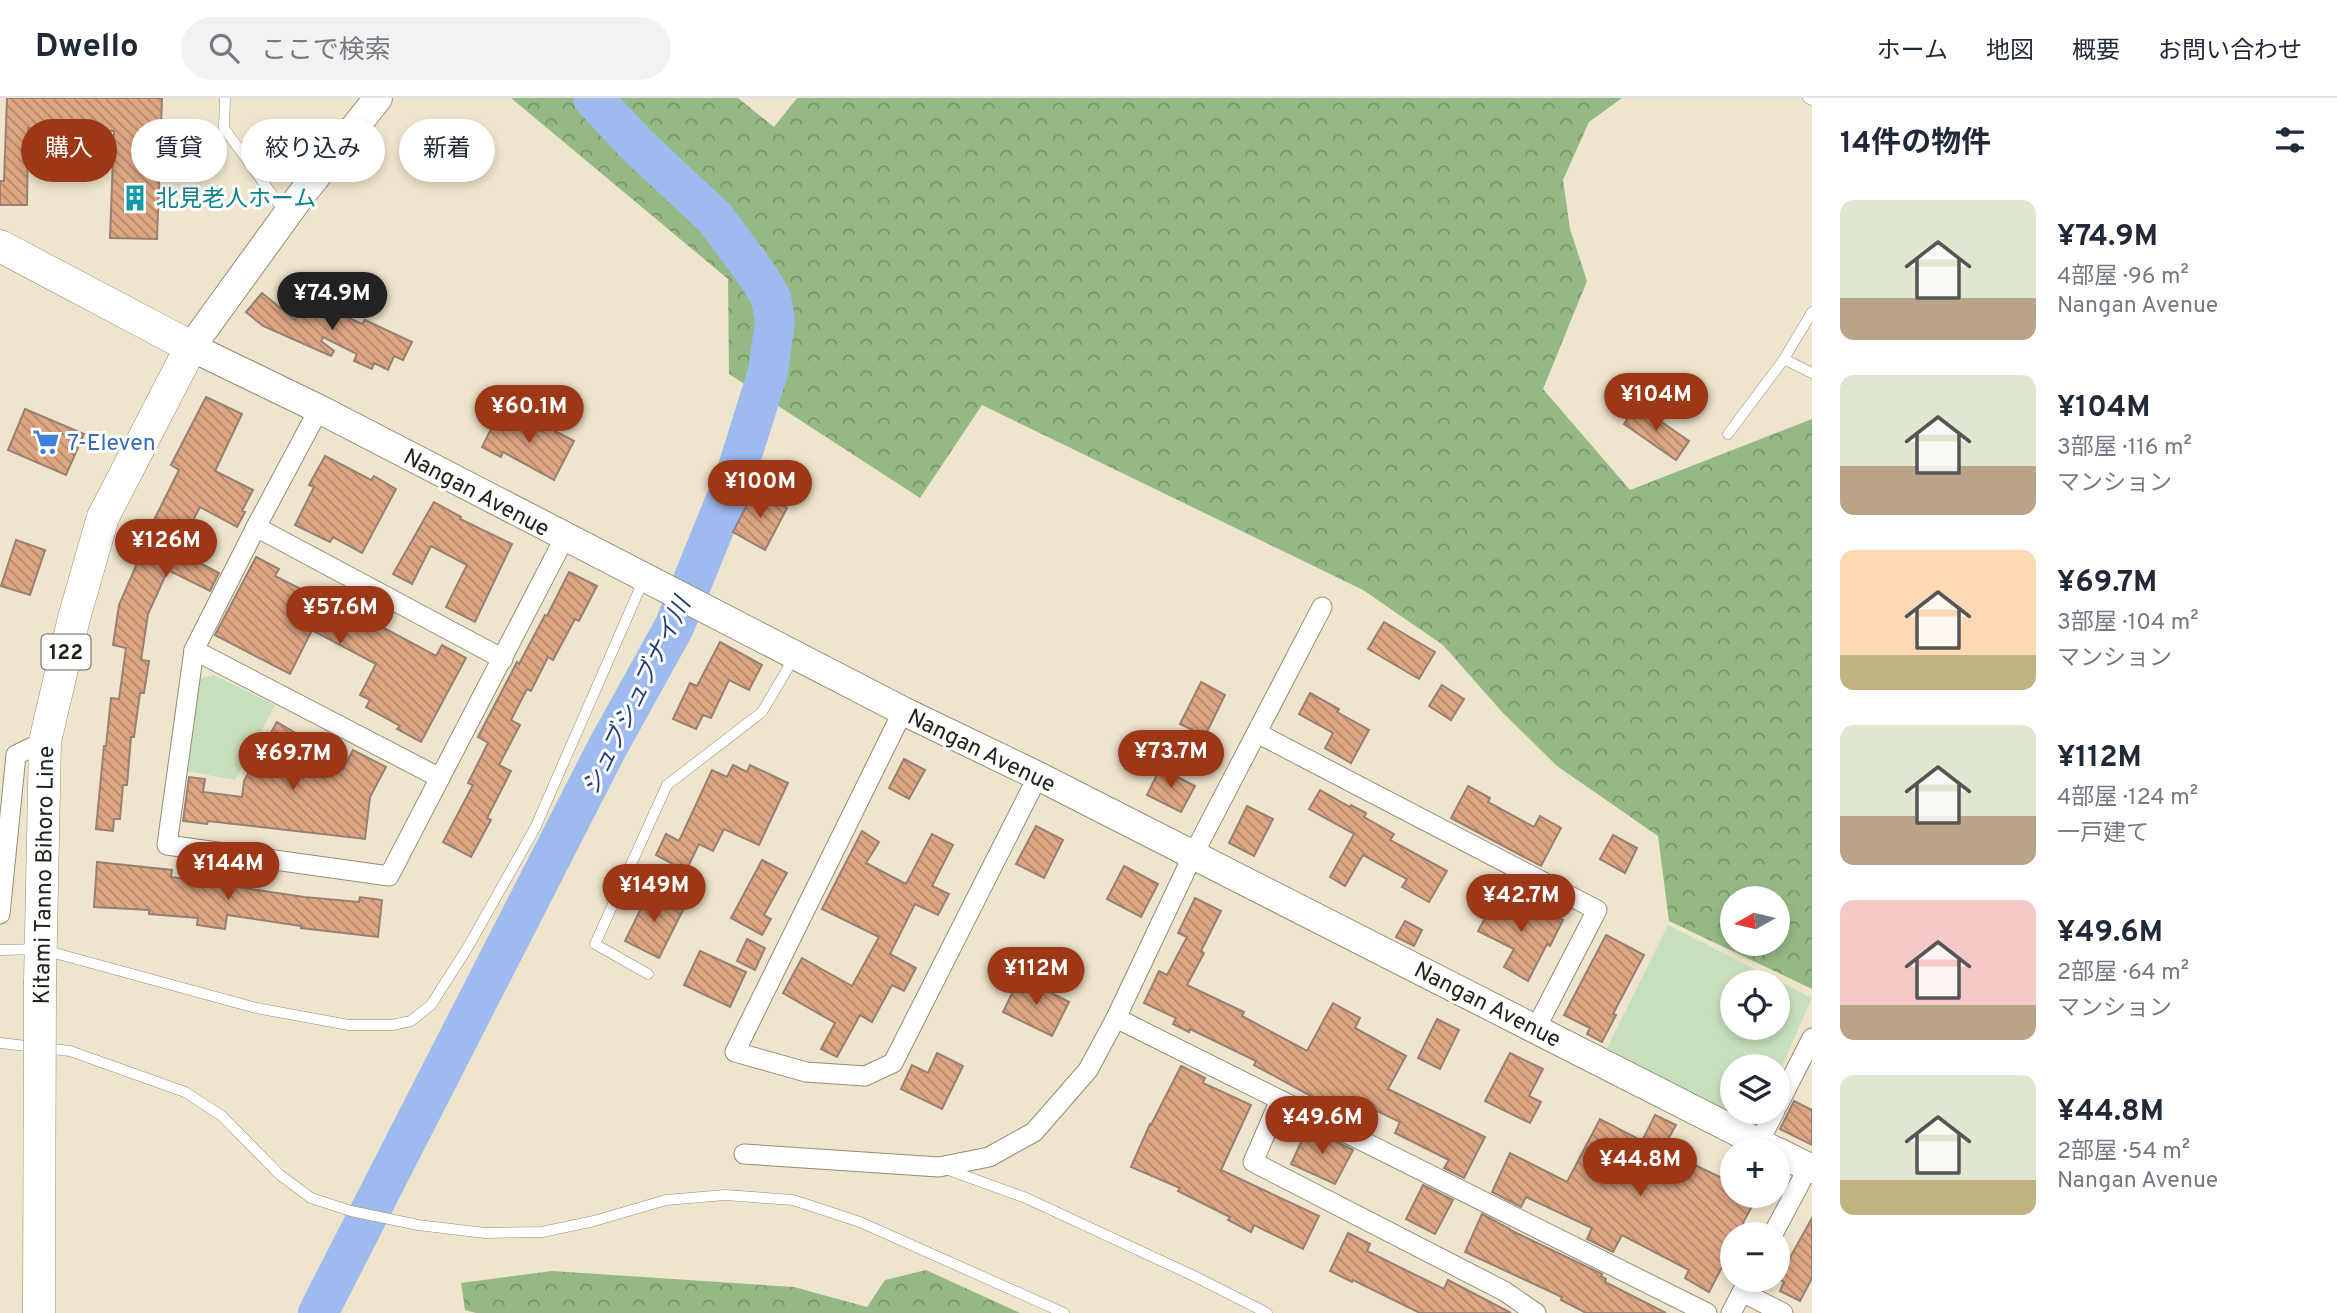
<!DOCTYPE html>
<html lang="ja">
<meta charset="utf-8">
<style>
:root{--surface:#fff;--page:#f2f2f3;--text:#1f2937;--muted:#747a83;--line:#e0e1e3;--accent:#9e3716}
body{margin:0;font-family:Overpass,"Noto Sans JP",sans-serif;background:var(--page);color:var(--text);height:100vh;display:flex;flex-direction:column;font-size:26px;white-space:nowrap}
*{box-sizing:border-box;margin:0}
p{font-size:23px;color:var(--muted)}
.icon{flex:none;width:38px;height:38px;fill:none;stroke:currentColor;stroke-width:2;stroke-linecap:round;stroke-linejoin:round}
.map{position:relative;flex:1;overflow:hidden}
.details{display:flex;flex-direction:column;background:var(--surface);width:525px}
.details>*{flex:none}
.hud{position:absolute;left:21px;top:21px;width:665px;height:63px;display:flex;gap:14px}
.needle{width:46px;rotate:262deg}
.fabs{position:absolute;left:1720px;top:788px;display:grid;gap:14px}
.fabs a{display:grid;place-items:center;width:70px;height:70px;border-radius:50%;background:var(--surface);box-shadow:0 4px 10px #0003;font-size:35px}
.price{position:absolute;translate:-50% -60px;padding:0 16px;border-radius:24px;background:var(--accent);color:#fff;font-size:23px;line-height:46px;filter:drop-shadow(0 2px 4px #0008)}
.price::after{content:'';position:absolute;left:50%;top:42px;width:21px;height:16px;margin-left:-10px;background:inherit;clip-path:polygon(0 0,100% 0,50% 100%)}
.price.active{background:#222;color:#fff}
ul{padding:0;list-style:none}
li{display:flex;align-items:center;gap:21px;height:175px;padding:0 28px}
li span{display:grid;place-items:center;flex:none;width:196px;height:140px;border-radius:14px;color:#555}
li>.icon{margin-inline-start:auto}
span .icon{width:84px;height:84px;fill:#fffc;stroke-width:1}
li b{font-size:30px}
h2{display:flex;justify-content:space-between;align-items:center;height:84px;padding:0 28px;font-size:30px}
.chip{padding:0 24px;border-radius:32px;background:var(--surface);box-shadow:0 4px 10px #0003;font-size:24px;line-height:63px}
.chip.active{background:var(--accent);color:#fff}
header{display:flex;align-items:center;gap:42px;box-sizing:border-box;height:98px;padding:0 35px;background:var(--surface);border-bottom:2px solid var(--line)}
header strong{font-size:33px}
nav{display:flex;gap:38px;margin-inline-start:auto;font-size:24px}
.search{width:490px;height:63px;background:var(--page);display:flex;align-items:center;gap:18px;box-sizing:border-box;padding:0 24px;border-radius:38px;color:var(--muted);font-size:26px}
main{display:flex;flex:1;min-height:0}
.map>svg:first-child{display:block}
.green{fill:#c7e0bc;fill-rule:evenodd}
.forest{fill:url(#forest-crowns);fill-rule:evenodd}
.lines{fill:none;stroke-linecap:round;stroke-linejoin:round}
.river{stroke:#9ebbf0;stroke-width:40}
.building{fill:url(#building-back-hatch);stroke:#988173;stroke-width:2}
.service-casing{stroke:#948c75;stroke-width:11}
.minor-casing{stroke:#948c75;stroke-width:21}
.secondary-casing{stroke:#948c75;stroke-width:30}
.primary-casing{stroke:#948c75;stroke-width:33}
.service{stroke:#fff;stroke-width:10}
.minor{stroke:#fff;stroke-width:19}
.secondary{stroke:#fff;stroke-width:28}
.primary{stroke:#fff;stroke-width:32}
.primary-bridge-casing{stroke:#948c75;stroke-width:33;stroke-linecap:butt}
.primary-bridge{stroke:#fff;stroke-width:32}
.labels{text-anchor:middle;stroke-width:6;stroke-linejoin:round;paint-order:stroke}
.shield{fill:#fff;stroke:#66645d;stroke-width:2}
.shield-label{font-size:21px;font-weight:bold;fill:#252218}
.culture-label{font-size:23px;fill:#0d838f;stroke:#fff;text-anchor:start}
.shop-label{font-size:23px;fill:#366cbe;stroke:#fff;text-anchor:start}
.street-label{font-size:23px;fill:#252218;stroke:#fff}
.water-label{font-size:24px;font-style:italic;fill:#203f7d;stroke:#fff}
</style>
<header>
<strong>Dwello</strong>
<div class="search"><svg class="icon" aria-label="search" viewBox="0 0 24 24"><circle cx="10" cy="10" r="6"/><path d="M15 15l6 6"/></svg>ここで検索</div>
<nav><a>ホーム</a><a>地図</a><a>概要</a><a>お問い合わせ</a></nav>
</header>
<main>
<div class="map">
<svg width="1812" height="1215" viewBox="0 0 1812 1215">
<defs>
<pattern id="forest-crowns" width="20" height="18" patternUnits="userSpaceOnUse" patternTransform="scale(1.75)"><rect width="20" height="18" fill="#95b985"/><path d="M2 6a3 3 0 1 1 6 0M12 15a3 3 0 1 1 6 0" fill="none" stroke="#79966c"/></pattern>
<pattern id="building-back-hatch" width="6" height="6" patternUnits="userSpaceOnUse" patternTransform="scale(1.75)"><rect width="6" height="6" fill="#dea683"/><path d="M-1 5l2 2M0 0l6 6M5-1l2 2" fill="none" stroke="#b4876a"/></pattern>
</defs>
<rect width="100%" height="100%" fill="#eee5cc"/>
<g class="green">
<polygon points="214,577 275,607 235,682 186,673 197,581"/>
<path d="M1668,827L1812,900L1778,977V968H1732V1013H1761L1754,1029L1607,950ZM1732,884H1778V929H1732Z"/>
</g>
<g class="forest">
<path d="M511,0H738L774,29L797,0H1622L1589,24L1563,82L1570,131L1587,183L1543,291L1630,392L1812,321V891L1669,823L1658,738L1557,668L1503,615L1443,547L1363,492L982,307L920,400L729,276L728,181ZM1732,800H1778V845H1732Z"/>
<polygon points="926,1172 1020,1215 476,1215 465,1212 461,1185 552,1173 794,1189 867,1209 885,1182"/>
</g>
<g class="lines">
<polyline class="river" points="318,1215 607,650 674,529 735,379 768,274 775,223 771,200 760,181 716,121 636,46 593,0"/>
</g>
<g class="building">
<polygon points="7,0 162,0 157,141 110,140 114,33 28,30 27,107 0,107 0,83 4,83"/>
<polygon points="262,195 295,222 305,200 362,226 365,222 412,244 403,262 394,258 388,272 374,265 372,271 354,263 357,256 323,239 321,243 334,253 331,258 263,228 246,214"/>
<polygon points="206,299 242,316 215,373 253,392 242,413 245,414 237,429 200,409 177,453 219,475 210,493 168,472 148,516 141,562 149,563 144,595 140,595 134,639 131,639 127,687 123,687 120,721 114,721 113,733 96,731 104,648 106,648 111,600 119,601 126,550 113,547 119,507 142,454 139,452 179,372 171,367"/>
<polygon points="1637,307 1689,343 1676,362 1624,326"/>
<polygon points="25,311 84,336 66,377 8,352"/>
<polygon points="500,313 543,334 546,328 574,343 554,382 503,354 501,359 482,349"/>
<polygon points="325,358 371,382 374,378 396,391 362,455 333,439 330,444 295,427 314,389 309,387"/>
<polygon points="754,393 787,410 765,452 733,434"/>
<polygon points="434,404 461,419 460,421 512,446 475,524 446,509 467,467 431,448 412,486 393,476"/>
<polygon points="16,442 45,452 30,497 1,488"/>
<polygon points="256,459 279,471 275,478 346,514 352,503 375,516 371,523 436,558 442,547 466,560 421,644 397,631 400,628 366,609 370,602 360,597 376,566 312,532 290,576 215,537"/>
<polygon points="569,474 597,488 579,523 575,521 553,562 548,559 531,593 527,591 511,622 520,627 499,667 511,673 487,720 491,722 471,759 443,744 473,687 468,685 488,645 478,639 517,564 519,566 545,517 547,518"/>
<polygon points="1384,524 1435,554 1419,581 1368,551"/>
<polygon points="720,544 762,567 749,592 729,582 711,620 703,617 696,631 673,621 690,585 697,588"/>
<polygon points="1201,584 1225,597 1205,638 1180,626"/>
<polygon points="1442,587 1464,601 1451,622 1429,608"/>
<polygon points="1310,595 1339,611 1337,614 1369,632 1351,665 1325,650 1333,635 1299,616"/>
<polygon points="277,624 299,637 294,646 343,671 353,652 386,669 370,699 365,741 208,723 207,726 183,723 189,679 205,681 203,694 242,699 244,683"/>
<polygon points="904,661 925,672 909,701 889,690"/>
<polygon points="733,667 747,674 750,667 788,685 759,747 724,731 713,753 699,746 686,773 656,757 666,736 679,743 712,672 727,679"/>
<polygon points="1160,670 1195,688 1181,714 1147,697"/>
<polygon points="1468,688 1490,700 1488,704 1534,729 1540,718 1561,730 1541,768 1451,720"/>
<polygon points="1320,692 1350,709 1351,707 1366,715 1364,719 1394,736 1390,742 1447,773 1429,804 1402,789 1407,781 1363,757 1345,788 1330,779 1354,736 1309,711"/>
<polygon points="1247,708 1273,721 1254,758 1229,745"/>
<polygon points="1036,728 1063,742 1044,780 1016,766"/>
<polygon points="862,733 879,744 866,765 906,786 932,736 953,747 932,788 949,796 938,817 915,806 890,856 916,870 904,893 892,887 872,924 860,917 837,959 821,951 835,925 783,895 802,860 852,888 879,839 822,811"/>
<polygon points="1613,737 1637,750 1625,775 1600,761"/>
<polygon points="762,762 787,775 764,817 771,821 762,837 731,820"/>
<polygon points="97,764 172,772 171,779 304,799 359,804 360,799 382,802 378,839 301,830 301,828 227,817 225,831 197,827 198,820 149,816 149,812 94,809"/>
<polygon points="1124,768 1158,786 1141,819 1107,801"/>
<polygon points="650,792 684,810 659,860 625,843"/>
<polygon points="1498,797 1536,817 1539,810 1563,822 1550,848 1547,846 1528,883 1504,869 1514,851 1478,833"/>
<polygon points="1195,800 1221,813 1201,853 1204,855 1187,887 1244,914 1242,918 1307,953 1333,905 1360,920 1355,930 1406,958 1388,991 1485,1039 1464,1080 1444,1070 1449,1062 1395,1035 1400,1024 1373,1011 1364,1030 1318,1007 1320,1003 1254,967 1256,963 1190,931 1189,934 1173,926 1176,920 1144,905 1159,873 1167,877 1187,839 1178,835"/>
<polygon points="1405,823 1422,832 1414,848 1396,839"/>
<polygon points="1606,837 1644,857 1613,916 1616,917 1602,944 1587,936 1590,930 1564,917"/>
<polygon points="747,841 765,850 755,872 737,863"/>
<polygon points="700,853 746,874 730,909 684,887"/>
<polygon points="1020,879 1069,904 1052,938 1003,914"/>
<polygon points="1437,921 1459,932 1440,971 1418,960"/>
<polygon points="937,955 963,968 942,1011 901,991 912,967 928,975"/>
<polygon points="1510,955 1543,971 1529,998 1541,1004 1530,1025 1485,1003"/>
<polygon points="1181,968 1205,980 1203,985 1251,1007 1221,1072 1319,1118 1303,1151 1254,1127 1251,1134 1228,1122 1230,1119 1178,1093 1180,1090 1131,1069 1150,1026 1151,1027"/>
<polygon points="1794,1003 1812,1012 1812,1047 1780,1031"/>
<polygon points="1655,1017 1676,1027 1665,1047 1668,1048 1666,1053 1732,1085 1732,1097 1758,1097 1737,1136 1732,1136 1732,1150 1709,1194 1685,1180 1689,1172 1622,1137 1613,1154 1587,1141 1592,1130 1526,1099 1521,1109 1492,1094 1510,1055 1567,1084 1600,1021 1642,1043"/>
<polygon points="1308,1029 1353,1052 1335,1086 1291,1066"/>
<polygon points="1423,1087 1453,1102 1435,1136 1406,1121"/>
<polygon points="1482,1116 1510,1131 1510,1132 1602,1176 1601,1178 1606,1181 1605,1184 1666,1215 1586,1215 1561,1202 1562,1199 1465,1154"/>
<polygon points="1812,1120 1812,1180 1800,1203 1780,1193 1784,1184 1778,1181"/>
<polygon points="1348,1135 1370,1146 1367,1153 1444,1191 1448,1182 1511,1215 1420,1215 1353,1182 1352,1184 1330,1173"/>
</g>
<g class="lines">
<g class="service-casing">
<g id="service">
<polyline points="225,0 224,30 284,113"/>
<polyline points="1808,0 1812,2"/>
<polyline points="1784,261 1812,275"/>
<polyline points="1728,336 1784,261 1812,214"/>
<polyline points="0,852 40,851 256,910 349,927 392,927 411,923 431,907 468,849 535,730 644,481"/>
<polyline points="648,876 595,846 667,687 762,614 795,558"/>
<polyline points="0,945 70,953 185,994 222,1018 280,1077 311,1100 351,1113 418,1127 485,1135 542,1134 594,1123 666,1102 725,1097 793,1102 860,1124 1064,1215"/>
<polyline points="946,1071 1026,1100 1194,1178 1267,1215"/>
</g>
</g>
<g class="minor-casing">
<g id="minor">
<polyline points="319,311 256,429 194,552 167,747 389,778 565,439"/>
<polyline points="256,429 503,561"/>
<polyline points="194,552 440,680"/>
<polyline points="903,613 735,954 806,974 865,978 893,965 1038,678"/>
<polyline points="1257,635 1597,812 1536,930"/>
<polyline points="0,816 16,657 45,643"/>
<polyline points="1116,920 1707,1215"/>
<polyline points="1280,1002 1253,1064 1504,1193 1536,1215"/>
<polyline points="1778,1007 1812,940"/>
<polyline points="1759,1044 1775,1013"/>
<polyline points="744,1056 939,1069 989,1059 1034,1034 1088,972 1116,920 1193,757 1322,509"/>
<polyline points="1773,1136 1808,1070"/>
<polyline points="1742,1194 1783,1215"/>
<polyline points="1731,1215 1749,1181"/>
</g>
</g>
<g class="secondary-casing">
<g id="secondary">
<polyline points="378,0 299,100 191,249 319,311 903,613 1038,678 1773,1052"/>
<polyline points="1778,1054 1812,1071"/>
</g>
</g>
<g class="primary-casing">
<polyline id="primary" points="0,148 191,249 103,419 74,520 45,643 40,884"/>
</g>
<use href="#service" class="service"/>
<use href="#minor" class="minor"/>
<use href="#secondary" class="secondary"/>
<use href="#primary" class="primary"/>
<g class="primary-bridge-casing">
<polyline id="primary-bridge" points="39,1215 40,884"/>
</g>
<use href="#primary-bridge" class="primary-bridge"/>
</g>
<defs>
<g id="building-bare" transform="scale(2.1)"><path d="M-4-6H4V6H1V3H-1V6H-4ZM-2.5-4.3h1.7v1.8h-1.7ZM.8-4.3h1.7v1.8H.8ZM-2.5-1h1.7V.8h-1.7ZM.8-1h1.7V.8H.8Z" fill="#0f9aa8" stroke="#fff" stroke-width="2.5" paint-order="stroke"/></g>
<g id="supermarket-bare" transform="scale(2.1)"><path d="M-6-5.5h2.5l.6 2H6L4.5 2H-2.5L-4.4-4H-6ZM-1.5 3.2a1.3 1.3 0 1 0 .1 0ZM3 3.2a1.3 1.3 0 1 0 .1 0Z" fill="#3f7fe0" stroke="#fff" stroke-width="2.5" paint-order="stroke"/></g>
</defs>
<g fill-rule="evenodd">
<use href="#building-bare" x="135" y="100"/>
<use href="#supermarket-bare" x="46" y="344"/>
</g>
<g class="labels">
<rect class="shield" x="41.5" y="536.5" width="49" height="35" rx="5"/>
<g class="shield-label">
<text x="66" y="561">122</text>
</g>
<g class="culture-label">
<text x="156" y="108">北見老人ホーム</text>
</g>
<g class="shop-label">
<text x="67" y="352">7-Eleven</text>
</g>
<g class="street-label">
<text transform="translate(477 394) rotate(28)" y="8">Nangan Avenue</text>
<text transform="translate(982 652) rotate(26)" y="8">Nangan Avenue</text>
<text transform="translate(43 777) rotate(-89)" y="8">Kitami Tanno Bihoro Line</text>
<text transform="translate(1488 906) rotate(27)" y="8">Nangan Avenue</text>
</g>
<g class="water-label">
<text transform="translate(636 598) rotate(-64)" y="8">シュブシュブナイ川</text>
</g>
</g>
</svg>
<div class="fabs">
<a><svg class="needle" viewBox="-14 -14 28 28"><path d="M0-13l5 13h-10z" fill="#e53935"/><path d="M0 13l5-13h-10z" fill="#747a83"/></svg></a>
<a><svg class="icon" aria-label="locate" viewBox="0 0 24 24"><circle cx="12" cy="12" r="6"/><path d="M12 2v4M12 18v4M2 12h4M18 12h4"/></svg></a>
<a><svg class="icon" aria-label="layers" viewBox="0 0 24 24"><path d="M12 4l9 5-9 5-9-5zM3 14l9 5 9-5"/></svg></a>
<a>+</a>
<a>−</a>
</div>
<b class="price active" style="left:332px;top:234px">¥74.9M</b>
<b class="price" style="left:1656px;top:335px">¥104M</b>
<b class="price" style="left:529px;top:347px">¥60.1M</b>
<b class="price" style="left:760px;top:422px">¥100M</b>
<b class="price" style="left:166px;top:481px">¥126M</b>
<b class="price" style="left:340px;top:548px">¥57.6M</b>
<b class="price" style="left:1171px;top:692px">¥73.7M</b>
<b class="price" style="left:293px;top:694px">¥69.7M</b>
<b class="price" style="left:228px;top:804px">¥144M</b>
<b class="price" style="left:654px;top:826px">¥149M</b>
<b class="price" style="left:1521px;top:836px">¥42.7M</b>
<b class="price" style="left:1036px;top:909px">¥112M</b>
<b class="price" style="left:1322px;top:1058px">¥49.6M</b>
<b class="price" style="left:1640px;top:1100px">¥44.8M</b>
<div class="hud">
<a class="chip active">購入</a>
<a class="chip">賃貸</a>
<a class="chip">絞り込み</a>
<a class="chip">新着</a>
</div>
</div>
<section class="details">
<h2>14件の物件<svg class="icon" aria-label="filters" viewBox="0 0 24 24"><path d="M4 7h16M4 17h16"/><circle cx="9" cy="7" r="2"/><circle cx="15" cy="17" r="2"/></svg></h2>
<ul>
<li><span style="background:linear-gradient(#dfe7d0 70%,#b9a48a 0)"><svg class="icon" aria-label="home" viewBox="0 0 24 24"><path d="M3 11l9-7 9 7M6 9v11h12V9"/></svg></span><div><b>¥74.9M</b><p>4部屋 · 96 m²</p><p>Nangan Avenue</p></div></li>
<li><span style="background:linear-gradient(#dfe7d0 65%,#b9a48a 0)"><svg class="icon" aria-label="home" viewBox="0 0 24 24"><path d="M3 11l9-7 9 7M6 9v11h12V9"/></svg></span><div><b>¥104M</b><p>3部屋 · 116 m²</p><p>マンション</p></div></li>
<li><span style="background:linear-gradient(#ffd9b3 75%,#c2b280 0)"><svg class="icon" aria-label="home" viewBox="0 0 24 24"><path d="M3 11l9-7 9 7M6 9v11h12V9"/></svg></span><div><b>¥69.7M</b><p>3部屋 · 104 m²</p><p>マンション</p></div></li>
<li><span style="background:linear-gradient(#dfe7d0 65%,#b9a48a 0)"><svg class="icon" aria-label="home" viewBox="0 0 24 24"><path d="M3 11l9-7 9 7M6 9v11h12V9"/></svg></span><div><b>¥112M</b><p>4部屋 · 124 m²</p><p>一戸建て</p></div></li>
<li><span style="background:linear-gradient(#f6c9c9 75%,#b9a48a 0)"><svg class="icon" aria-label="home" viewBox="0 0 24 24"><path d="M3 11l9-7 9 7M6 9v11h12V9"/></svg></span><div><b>¥49.6M</b><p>2部屋 · 64 m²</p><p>マンション</p></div></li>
<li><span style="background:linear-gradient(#dfe7d0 75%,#c2b280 0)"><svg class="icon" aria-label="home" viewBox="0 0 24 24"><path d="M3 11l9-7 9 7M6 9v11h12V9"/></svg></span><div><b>¥44.8M</b><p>2部屋 · 54 m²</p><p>Nangan Avenue</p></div></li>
</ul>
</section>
</main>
